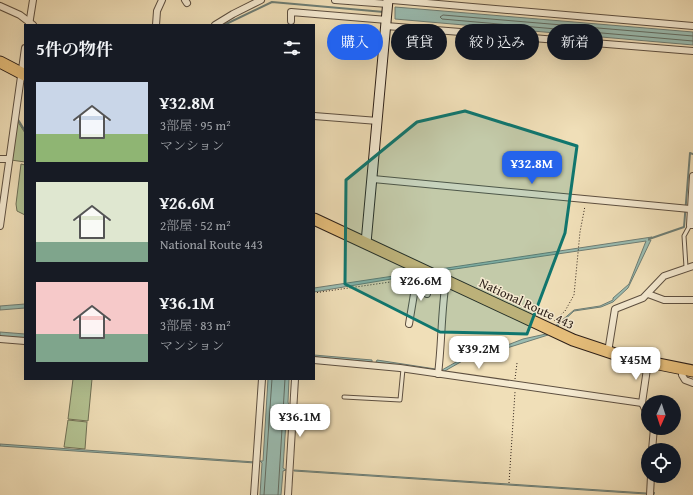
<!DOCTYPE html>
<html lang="ja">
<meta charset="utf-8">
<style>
:root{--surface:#171b24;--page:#242831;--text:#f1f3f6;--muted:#9ea1a6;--accent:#2563eb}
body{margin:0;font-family:"Gentium Book Plus","Noto Serif JP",serif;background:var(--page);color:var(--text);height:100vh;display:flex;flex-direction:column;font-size:15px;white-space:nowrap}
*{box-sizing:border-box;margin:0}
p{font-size:13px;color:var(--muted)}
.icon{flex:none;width:22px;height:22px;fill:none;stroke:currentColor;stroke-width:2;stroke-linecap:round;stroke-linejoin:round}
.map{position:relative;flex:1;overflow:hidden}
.panel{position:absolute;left:24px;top:24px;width:291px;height:356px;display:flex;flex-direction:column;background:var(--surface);border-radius:0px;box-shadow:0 4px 16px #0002}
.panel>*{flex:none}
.top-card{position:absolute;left:327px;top:24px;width:306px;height:36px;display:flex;gap:8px}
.needle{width:26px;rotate:183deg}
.controls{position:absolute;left:641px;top:395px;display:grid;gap:8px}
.controls a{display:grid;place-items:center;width:40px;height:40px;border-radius:50%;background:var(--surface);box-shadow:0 4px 16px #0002;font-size:20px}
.price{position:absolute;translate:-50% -34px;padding:0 9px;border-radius:8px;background:#fff;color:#222;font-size:13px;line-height:26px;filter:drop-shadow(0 1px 2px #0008)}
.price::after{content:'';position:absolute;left:50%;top:24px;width:12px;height:9px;margin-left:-6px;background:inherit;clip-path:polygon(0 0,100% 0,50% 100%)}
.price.on{background:var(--accent);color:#fff}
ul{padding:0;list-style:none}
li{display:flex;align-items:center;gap:12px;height:100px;padding:0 12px}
li span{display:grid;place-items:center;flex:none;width:112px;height:80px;border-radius:0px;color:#555}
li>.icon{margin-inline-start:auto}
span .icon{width:48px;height:48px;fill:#fffc;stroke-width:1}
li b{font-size:17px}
h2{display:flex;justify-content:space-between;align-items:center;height:48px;padding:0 12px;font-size:17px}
.pill{padding:0 14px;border-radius:18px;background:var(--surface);box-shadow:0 4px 16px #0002;font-size:14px;line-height:36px}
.pill.on{background:var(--accent);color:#fff}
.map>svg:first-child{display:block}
.green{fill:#b4c393;stroke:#707156}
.water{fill:#9abcb1;stroke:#6e7d74}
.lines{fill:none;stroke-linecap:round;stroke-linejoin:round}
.shore{stroke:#636e64;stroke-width:1}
.stream{stroke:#6e7d74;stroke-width:2}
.lane-casing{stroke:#5d4f40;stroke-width:5}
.street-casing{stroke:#5d4f40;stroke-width:8}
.secondary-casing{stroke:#2c1f18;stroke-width:11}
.highway-casing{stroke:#2c1f18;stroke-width:13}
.path{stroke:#2c1f18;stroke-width:1;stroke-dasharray:1 2;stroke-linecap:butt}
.lane{stroke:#f5ead1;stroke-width:3}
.street{stroke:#f5ead1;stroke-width:6}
.secondary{stroke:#f5ead1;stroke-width:9}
.highway{stroke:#e8c07c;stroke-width:11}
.marked{fill:#0f766e;fill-opacity:0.2;stroke:#0f766e;stroke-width:3;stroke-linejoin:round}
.labels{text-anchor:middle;stroke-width:3;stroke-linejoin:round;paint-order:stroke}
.street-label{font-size:13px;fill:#2c1f18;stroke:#f5ead1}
</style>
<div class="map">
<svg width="693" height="495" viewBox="0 0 693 495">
<rect width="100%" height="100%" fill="#f0dfb8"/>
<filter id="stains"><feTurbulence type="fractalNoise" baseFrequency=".005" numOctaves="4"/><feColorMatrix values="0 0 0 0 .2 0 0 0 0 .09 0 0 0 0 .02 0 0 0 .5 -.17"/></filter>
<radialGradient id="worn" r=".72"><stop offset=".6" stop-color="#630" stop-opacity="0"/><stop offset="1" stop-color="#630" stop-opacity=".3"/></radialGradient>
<g class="green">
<polygon points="16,121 18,122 25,133 25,162 11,160"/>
<polygon points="21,164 25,165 25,215 17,211 16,204"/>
<polygon points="73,379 92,379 88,421 68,419"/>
<polygon points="68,420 87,422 85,449 64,447"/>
</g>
<g class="water">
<polygon points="395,7 693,32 693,45 395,19"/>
<polygon points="652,237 648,240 651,240 628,288 613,302 601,307 574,311 548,335 507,348 480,351 443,372 376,362 377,360 442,370 479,349 505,346 523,339 546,334 574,310 600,306 613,300 613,298 629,284 646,241 421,274 314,292 314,288"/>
<polygon points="25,304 25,308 0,310 0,306"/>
<polygon points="0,332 25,334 25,338 0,337"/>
<polygon points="314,355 372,360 372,362 314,357"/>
<polygon points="268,379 289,379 288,402 289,406 287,406 283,468 286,470 283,471 281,495 260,495 262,463 260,461 263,461"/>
<polygon points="0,444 255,462 255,463 0,446"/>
<polygon points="294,470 646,493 646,494 294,471"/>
</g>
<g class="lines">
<g class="shore">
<polyline points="693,36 443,15 440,17 442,19 693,41"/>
<polyline points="264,495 272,379"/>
<polyline points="278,495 285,379"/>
</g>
<g class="stream">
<polyline points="224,25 272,2 384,12"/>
<polyline points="17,118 25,131"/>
<polyline points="649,239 684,227 690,153 693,154"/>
<polyline points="653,495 654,493"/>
</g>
<g class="lane-casing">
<g id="lane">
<polyline points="686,267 684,236 690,225"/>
<polyline points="344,397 400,400 403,369"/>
</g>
</g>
<g class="street-casing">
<g id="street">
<polyline points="185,0 187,3"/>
<polyline points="335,0 388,4"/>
<polyline points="392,0 693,26"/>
<polyline points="0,6 20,15 33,25"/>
<polyline points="291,21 291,12 387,20"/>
<polyline points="29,25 33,0"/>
<polyline points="156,25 157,11 162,0"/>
<polyline points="215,25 233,14 261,0"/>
<polyline points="386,26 693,51"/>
<polyline points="314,116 378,121"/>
<polyline points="0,159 9,159"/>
<polyline points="693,176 690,225 693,225"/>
<polyline points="373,179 690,209"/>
<polyline points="0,226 25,48"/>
<polyline points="427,294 430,274"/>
<polyline points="648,294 664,300 693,300"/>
<polyline points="409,324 416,282 420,278 429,277"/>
<polyline points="0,339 25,341"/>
<polyline points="608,352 615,309 643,298 664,276 693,266"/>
<polyline points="314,360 400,368 642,403"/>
<polyline points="683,369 682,375 685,380 693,383"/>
<path d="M438,374C442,343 441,312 446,281"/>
<polyline points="648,415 642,403 648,362"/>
<polyline points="652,450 654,428"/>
<polyline points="254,495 262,379"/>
<polyline points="288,495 295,379"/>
<polyline points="650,495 651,476"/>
</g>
</g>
<g class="secondary-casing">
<polyline id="secondary" points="366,243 388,0"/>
</g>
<g class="highway-casing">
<g id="highway">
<polyline points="0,62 25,75"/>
<polyline points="314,219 573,340 624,357 693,371"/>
</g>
</g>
<g class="path">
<polyline points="314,293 411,279"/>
<polyline points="554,321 565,311 574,295 580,232 585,206"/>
<polyline points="515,379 517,363"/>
<polyline points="509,483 515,392"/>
</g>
<use href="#lane" class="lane"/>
<use href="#street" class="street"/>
<use href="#secondary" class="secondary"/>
<use href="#highway" class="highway"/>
</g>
<path class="marked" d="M465,111L577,146L565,233L527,334L440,332L345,284L346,180L417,122Z"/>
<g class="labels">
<g class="street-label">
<text transform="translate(527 303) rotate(25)" y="5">National Route 443</text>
</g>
</g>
<rect width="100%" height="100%" filter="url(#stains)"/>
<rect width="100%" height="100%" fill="url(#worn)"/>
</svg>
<div class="controls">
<a><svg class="needle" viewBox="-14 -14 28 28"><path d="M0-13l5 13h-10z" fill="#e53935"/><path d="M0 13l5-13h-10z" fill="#9ea1a6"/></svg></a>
<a><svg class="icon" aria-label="locate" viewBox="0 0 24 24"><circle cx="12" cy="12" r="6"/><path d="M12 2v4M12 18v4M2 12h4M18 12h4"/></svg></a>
</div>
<b class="price on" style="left:532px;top:185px">¥32.8M</b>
<b class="price" style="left:421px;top:302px">¥26.6M</b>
<b class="price" style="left:479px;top:370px">¥39.2M</b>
<b class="price" style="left:636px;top:381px">¥45M</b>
<b class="price" style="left:300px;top:438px">¥36.1M</b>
<div class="top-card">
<a class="pill on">購入</a>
<a class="pill">賃貸</a>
<a class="pill">絞り込み</a>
<a class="pill">新着</a>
</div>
<section class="panel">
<h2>5件の物件<svg class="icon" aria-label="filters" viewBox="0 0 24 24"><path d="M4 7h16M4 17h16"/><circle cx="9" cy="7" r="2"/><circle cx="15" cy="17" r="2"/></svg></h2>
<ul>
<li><span style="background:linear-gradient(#c9d6e8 65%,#8fb573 0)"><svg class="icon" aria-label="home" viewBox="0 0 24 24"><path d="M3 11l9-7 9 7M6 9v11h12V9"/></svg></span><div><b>¥32.8M</b><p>3部屋 · 95 m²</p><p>マンション</p></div></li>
<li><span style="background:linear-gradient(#dfe7d0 75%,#7fa58c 0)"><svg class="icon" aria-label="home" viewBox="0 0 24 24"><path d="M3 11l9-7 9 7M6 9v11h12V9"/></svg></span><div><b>¥26.6M</b><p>2部屋 · 52 m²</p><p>National Route 443</p></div></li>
<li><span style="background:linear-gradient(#f6c9c9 65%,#7fa58c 0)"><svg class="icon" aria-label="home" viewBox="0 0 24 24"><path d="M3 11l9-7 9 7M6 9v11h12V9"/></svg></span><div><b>¥36.1M</b><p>3部屋 · 83 m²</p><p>マンション</p></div></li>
</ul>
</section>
</div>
